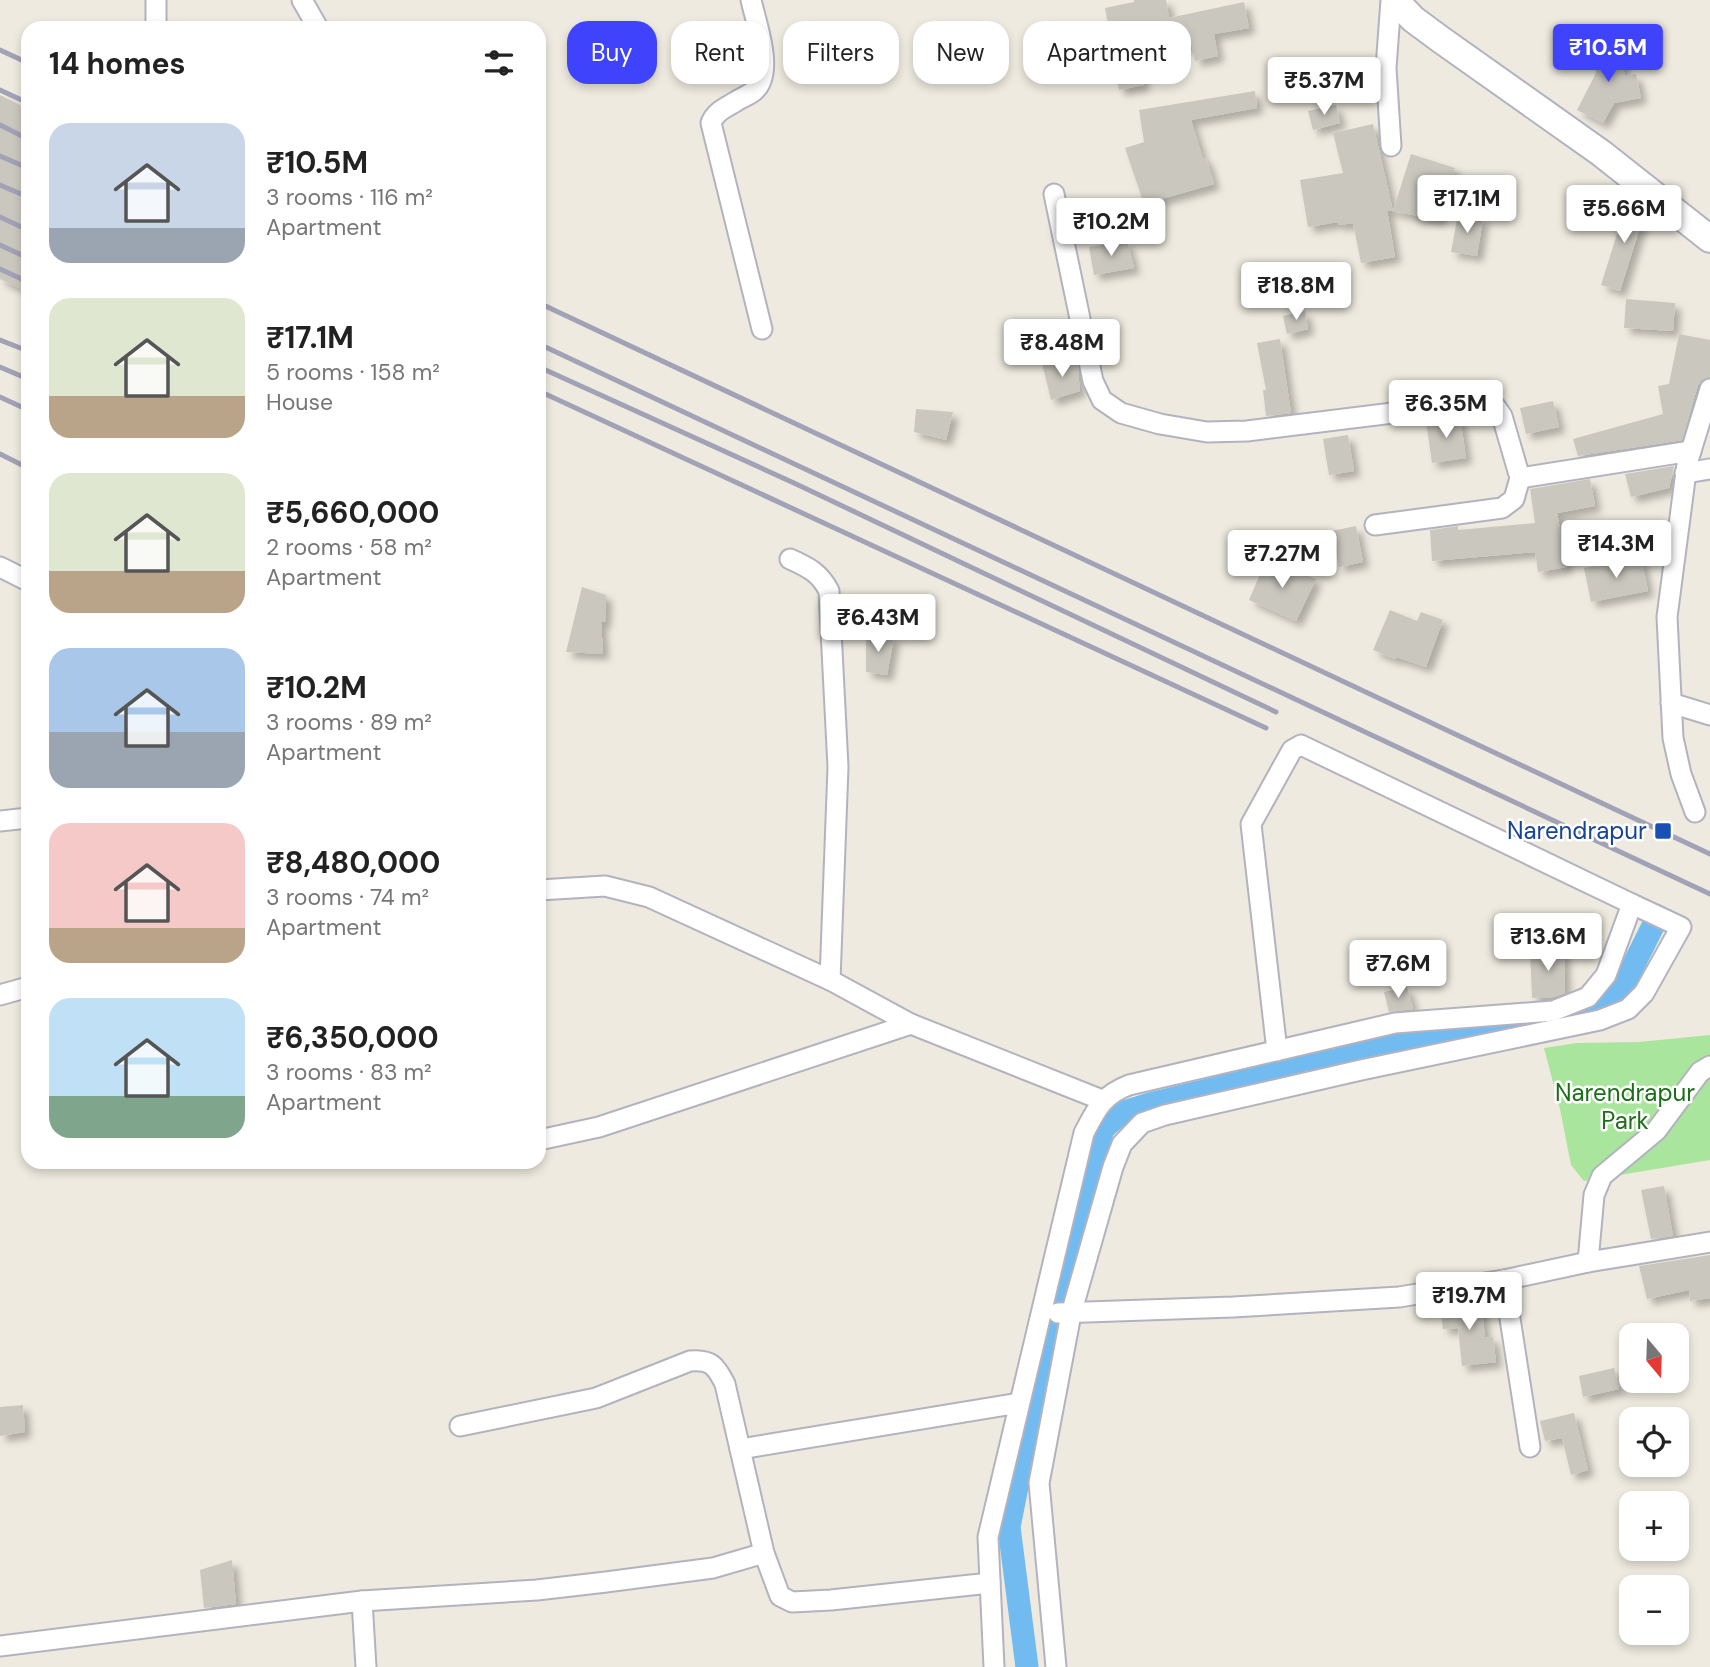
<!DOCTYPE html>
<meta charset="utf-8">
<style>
:root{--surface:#fff;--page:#f6f6f6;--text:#222;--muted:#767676;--accent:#3f44fc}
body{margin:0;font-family:"DM Sans",sans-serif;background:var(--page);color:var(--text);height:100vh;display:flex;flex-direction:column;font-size:26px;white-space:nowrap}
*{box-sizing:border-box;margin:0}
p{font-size:23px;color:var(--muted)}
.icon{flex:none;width:38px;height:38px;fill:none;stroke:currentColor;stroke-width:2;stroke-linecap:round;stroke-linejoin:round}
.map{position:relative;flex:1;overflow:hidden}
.drawer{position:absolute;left:21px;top:21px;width:525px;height:1148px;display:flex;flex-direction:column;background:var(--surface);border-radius:21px;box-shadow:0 4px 10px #0003}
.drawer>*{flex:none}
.guide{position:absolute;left:567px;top:21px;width:665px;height:63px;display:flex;gap:14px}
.needle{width:46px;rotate:161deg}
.tools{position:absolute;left:1619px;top:1323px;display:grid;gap:14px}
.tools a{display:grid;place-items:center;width:70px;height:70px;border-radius:14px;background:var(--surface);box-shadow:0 4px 10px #0003;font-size:35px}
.price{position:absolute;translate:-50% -60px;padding:0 16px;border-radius:7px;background:#fff;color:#222;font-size:23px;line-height:46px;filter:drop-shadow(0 2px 4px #0008)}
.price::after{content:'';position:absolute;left:50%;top:42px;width:21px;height:16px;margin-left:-10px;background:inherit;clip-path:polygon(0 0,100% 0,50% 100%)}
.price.on{background:var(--accent);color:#fff}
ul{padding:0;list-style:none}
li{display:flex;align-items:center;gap:21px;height:175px;padding:0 28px}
li span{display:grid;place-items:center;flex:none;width:196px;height:140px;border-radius:21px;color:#555}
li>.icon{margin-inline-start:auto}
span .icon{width:84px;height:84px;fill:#fffc;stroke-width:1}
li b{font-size:30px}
h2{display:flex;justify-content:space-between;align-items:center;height:84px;padding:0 28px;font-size:30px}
.tag{padding:0 24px;border-radius:21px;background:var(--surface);box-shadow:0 4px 10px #0003;font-size:24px;line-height:63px}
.tag.on{background:var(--accent);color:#fff}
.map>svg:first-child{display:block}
.green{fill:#a9e59c}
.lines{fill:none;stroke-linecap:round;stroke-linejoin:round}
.canal{stroke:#72bbf0;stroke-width:23}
.building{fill:#cac8be;filter:url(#shadow)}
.street-casing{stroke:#b3b3c0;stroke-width:23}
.secondary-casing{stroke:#b3b3c0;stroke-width:30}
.street{stroke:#fff;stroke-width:19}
.secondary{stroke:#fff;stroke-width:26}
.rail{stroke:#a2a2b7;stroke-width:5}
.transit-dot{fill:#1a4fb4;stroke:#fff;stroke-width:2.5}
.labels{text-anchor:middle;stroke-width:5;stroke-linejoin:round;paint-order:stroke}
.transit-label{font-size:24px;fill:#164399;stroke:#fff;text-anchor:end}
.park-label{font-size:24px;fill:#1e6d1a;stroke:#fff}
</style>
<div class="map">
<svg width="1710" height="1667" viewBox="0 0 1710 1667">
<defs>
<filter id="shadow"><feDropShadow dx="6" dy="6" stdDeviation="3.5" flood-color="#0004"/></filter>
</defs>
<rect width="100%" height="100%" fill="#eeeadf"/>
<polygon class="green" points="1710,1035 1710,1160 1584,1181 1571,1165 1560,1109 1544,1048 1577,1043 1639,1042"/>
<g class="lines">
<polyline class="canal" points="1027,1667 1009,1527 1052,1312 1103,1129 1121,1113 1150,1104 1386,1047 1502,1031 1584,1013 1606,1001 1624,984 1658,916"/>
</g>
<g class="building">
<polygon points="1134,0 1166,0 1169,18 1244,2 1249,28 1214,34 1218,56 1195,61 1192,46 1142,55 1136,25 1109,30 1105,8 1134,2"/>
<polygon points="1618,44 1625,76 1636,74 1641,98 1614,103 1603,123 1577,110 1596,73 1591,49"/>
<polygon points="1140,64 1144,85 1119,90 1115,68"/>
<polygon points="1255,91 1257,108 1191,120 1203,159 1206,158 1214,184 1144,204 1125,148 1144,142 1139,110"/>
<polygon points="0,95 28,109 28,292 0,279"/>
<polygon points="1336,105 1340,123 1313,130 1308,111"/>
<polygon points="1373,124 1393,211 1411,154 1455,168 1439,220 1387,210 1395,257 1361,263 1353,223 1339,225 1338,222 1308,227 1300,180 1343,173 1333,133"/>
<polygon points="1628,199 1637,201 1646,208 1620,291 1601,285"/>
<polygon points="1458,214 1483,218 1477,256 1451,252"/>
<polygon points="1127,241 1134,268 1094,275 1089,247"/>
<polygon points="1626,299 1675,303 1673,331 1624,328"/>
<polygon points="1305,311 1308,329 1287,334 1283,316"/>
<polygon points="1679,334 1710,340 1710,377 1702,380 1698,385 1682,440 1578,456 1573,439 1663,414 1658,386 1669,384"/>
<polygon points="1280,339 1291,413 1266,416 1263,390 1266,390 1257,343"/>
<polygon points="1077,362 1080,391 1051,400 1042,363"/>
<polygon points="1553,401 1559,427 1526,434 1520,408"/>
<polygon points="916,409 953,412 946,440 914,432"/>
<polygon points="1460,417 1466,458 1432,463 1426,421"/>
<polygon points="1348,435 1354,471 1329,475 1323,439"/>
<polygon points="1674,466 1669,488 1631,497 1625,474"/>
<polygon points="1590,479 1595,506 1557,513 1567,567 1538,572 1535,552 1432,561 1430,530 1458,526 1458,530 1535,523 1530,489"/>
<polygon points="1356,526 1363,562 1339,567 1332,531"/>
<polygon points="1641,557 1648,591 1591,602 1584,568"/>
<polygon points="1266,560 1316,579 1296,621 1249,600"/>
<polygon points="582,587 606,595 605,622 601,622 603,654 566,652"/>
<polygon points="1390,610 1417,621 1421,612 1443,620 1426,667 1396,657 1395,659 1373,650"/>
<polygon points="866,634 894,637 887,675 866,672"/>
<polygon points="1564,949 1565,993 1554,997 1532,998 1530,950"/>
<polygon points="1407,987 1413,1009 1389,1012 1384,992"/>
<polygon points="1664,1186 1673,1236 1651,1239 1641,1190"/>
<polygon points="1710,1255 1710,1298 1690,1301 1689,1290 1647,1299 1639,1266"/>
<polygon points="1481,1300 1485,1338 1493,1337 1496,1362 1462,1366 1458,1328 1443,1329 1440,1305"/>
<polygon points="1614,1368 1619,1389 1583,1397 1579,1376"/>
<polygon points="23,1405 25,1432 0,1436 0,1407"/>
<polygon points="1574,1413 1588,1470 1571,1475 1562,1438 1545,1441 1540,1421"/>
<polygon points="232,1560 236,1604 204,1608 200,1570"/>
</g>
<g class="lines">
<g class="street-casing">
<g id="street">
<polyline points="156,0 156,28"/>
<polyline points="302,0 318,28"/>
<path d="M751,0C756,23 775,73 754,91C749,95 741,98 735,102C725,108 715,112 711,123L762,329"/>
<polyline points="1391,146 1386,68 1391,0"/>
<polyline points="1054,194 1093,381 1102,400 1121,413 1160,424 1207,432 1247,431 1482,402 1495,406 1502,416 1520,478 1691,451"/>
<polyline points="1685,473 1710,469"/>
<polyline points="1375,525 1502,508 1514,499 1520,478"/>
<path d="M790,559C808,567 820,573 829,591L838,767L830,980"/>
<polyline points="0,567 28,581"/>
<polyline points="1671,703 1710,715"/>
<polyline points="1695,812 1681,774 1673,738 1667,617 1687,464 1710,389"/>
<polyline points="0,821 28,818"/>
<polyline points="539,890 605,886 649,897 830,980 911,1024 1102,1100"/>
<polyline points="0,995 28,987"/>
<polyline points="539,1140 599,1127 911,1024"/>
<polyline points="1588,1262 1594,1195 1602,1176 1656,1131 1700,1072 1710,1066"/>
<polyline points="1504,1280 1530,1447"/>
<polyline points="1058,1313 1233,1307 1399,1297 1504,1280 1588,1262 1710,1242"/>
<path d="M460,1426L596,1398L690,1361C711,1359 716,1366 725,1384L764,1553L780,1596L792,1602L831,1600L990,1583"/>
<polyline points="740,1449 1019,1403"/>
<polyline points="362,1601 366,1667"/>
<polyline points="0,1646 362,1601 537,1590 606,1582 713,1568 764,1553"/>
<path d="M994,1667L988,1537L1084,1133C1097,1108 1103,1095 1129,1085L1395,1023L1553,1011L1588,997L1606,975L1632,904L1301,745L1292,750L1251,824L1277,1051"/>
<polyline points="1056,1667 1039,1483 1071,1314 1113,1167 1122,1144 1142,1123 1165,1115 1361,1070 1600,1020 1628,1009 1644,993 1681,927 1632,904"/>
</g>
</g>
<g class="secondary-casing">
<polyline id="secondary" points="1395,0 1413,19 1440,39 1601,153 1710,239"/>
</g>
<use href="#street" class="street"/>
<use href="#secondary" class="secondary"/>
<g class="rail">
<polyline points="0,50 28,63"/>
<polyline points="0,90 28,103"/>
<polyline points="0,125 28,139"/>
<polyline points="0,156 28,168"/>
<polyline points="0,185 28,197"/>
<polyline points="0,217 28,230"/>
<polyline points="0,245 28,258"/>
<polyline points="0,269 28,282"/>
<polyline points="539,303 1710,854"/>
<polyline points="0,340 28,351"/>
<polyline points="539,344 1710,894"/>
<polyline points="0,367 28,379"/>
<polyline points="539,367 794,483 1276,712"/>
<polyline points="539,391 1266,728"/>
<polyline points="0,397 28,410"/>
<polyline points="0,454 28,468"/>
</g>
</g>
<rect class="transit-dot" x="1654" y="822" width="18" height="18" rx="3.5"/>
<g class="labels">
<g class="transit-label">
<text x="1647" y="839">Narendrapur</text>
</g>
<g class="park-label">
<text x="1625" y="1101">Narendrapur<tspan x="1625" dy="28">Park</tspan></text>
</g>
</g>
</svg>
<div class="tools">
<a><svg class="needle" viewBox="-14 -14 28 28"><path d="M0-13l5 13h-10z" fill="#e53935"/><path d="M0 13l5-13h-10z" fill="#767676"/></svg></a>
<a><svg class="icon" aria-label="locate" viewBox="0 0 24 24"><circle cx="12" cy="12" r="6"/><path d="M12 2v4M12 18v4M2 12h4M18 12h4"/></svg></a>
<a>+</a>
<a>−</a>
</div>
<b class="price on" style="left:1608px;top:84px">₹10.5M</b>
<b class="price" style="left:1324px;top:117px">₹5.37M</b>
<b class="price" style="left:1467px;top:235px">₹17.1M</b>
<b class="price" style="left:1624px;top:245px">₹5.66M</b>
<b class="price" style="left:1111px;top:258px">₹10.2M</b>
<b class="price" style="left:1296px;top:322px">₹18.8M</b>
<b class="price" style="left:1062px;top:379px">₹8.48M</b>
<b class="price" style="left:1446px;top:440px">₹6.35M</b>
<b class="price" style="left:1616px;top:580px">₹14.3M</b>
<b class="price" style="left:1282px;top:590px">₹7.27M</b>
<b class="price" style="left:878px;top:654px">₹6.43M</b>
<b class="price" style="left:1548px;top:973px">₹13.6M</b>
<b class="price" style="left:1398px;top:1000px">₹7.6M</b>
<b class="price" style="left:1469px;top:1332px">₹19.7M</b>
<div class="guide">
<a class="tag on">Buy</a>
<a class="tag">Rent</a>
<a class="tag">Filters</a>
<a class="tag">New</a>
<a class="tag">Apartment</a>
</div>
<section class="drawer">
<h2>14 homes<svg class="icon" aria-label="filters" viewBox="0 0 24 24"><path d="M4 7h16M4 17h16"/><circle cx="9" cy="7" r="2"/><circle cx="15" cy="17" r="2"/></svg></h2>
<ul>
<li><span style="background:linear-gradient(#c9d6e8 75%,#9aa5b1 0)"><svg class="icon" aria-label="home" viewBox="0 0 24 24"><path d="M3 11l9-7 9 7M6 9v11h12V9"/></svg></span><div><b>₹10.5M</b><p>3 rooms · 116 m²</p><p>Apartment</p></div></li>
<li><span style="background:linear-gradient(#dfe7d0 70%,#b9a48a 0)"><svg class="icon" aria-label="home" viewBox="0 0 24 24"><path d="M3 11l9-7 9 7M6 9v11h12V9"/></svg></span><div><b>₹17.1M</b><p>5 rooms · 158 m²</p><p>House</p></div></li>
<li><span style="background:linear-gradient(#dfe7d0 70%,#b9a48a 0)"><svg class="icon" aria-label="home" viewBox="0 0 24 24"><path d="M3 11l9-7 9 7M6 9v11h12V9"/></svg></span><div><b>₹5,660,000</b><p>2 rooms · 58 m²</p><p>Apartment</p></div></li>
<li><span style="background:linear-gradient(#a9c7e8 60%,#9aa5b1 0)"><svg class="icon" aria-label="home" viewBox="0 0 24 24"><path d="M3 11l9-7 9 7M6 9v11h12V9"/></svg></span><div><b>₹10.2M</b><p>3 rooms · 89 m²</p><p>Apartment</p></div></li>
<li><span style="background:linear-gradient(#f6c9c9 75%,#b9a48a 0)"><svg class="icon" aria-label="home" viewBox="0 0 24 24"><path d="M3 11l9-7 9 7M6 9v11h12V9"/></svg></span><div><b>₹8,480,000</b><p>3 rooms · 74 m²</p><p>Apartment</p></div></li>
<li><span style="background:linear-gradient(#bfe0f5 70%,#7fa58c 0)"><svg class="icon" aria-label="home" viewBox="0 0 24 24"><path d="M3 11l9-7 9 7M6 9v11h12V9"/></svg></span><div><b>₹6,350,000</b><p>3 rooms · 83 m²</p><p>Apartment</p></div></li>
</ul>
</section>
</div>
